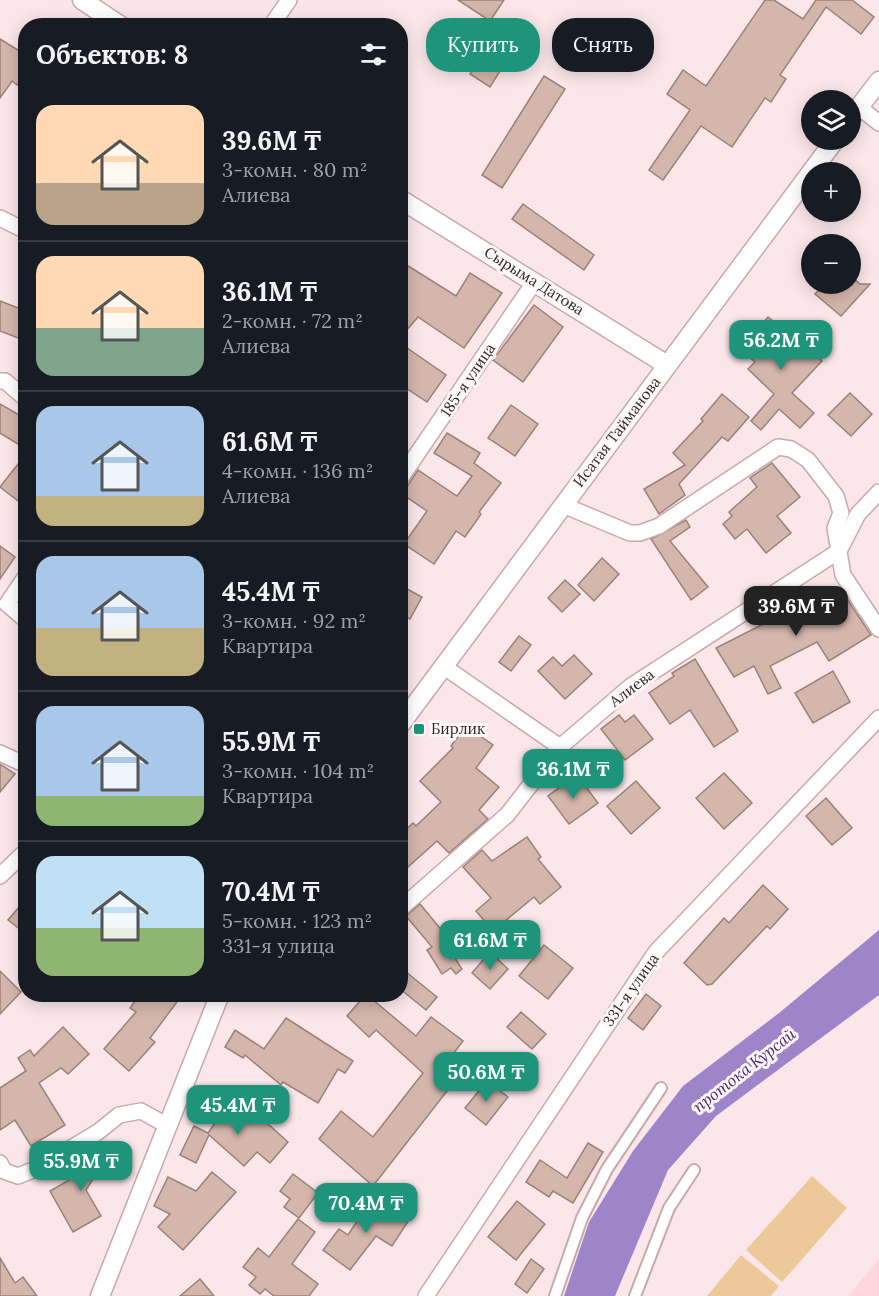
<!DOCTYPE html>
<html lang="ru">
<meta charset="utf-8">
<style>
:root{--surface:#171b24;--page:#20242c;--text:#f1f3f6;--muted:#9ea1a6;--line:#363941;--accent:#1e957a}
body{margin:0;font-family:Lora,serif;background:var(--page);color:var(--text);height:100vh;display:flex;flex-direction:column;font-size:22px;white-space:nowrap}
*{box-sizing:border-box;margin:0}
p{font-size:20px;color:var(--muted)}
.icon{flex:none;width:33px;height:33px;fill:none;stroke:currentColor;stroke-width:2;stroke-linecap:round;stroke-linejoin:round}
.map{position:relative;flex:1;overflow:hidden}
.side{position:absolute;left:18px;top:18px;width:390px;height:984px;display:flex;flex-direction:column;background:var(--surface);border-radius:24px;box-shadow:0 3px 15px #0003}
.side>*{flex:none}
.top-card{position:absolute;left:426px;top:18px;width:363px;height:54px;display:flex;gap:12px}
.fabs{position:absolute;left:801px;top:90px;display:grid;gap:12px}
.fabs a{display:grid;place-items:center;width:60px;height:60px;border-radius:50%;background:var(--surface);box-shadow:0 3px 15px #0003;font-size:30px}
.price{position:absolute;translate:-50% -51px;padding:0 14px;border-radius:12px;background:var(--accent);color:#fff;font-size:20px;line-height:39px;filter:drop-shadow(0 2px 3px #0008)}
.price::after{content:'';position:absolute;left:50%;top:36px;width:18px;height:14px;margin-left:-9px;background:inherit;clip-path:polygon(0 0,100% 0,50% 100%)}
.price.current{background:#222;color:#fff}
ul{padding:0;list-style:none}
li{display:flex;align-items:center;gap:18px;height:150px;padding:0 18px}
li+li{border-top:2px solid var(--line)}
li span{display:grid;place-items:center;flex:none;width:168px;height:120px;border-radius:18px;color:#555}
li>.icon{margin-inline-start:auto}
span .icon{width:72px;height:72px;fill:#fffc;stroke-width:1}
li b{font-size:26px}
h2{display:flex;justify-content:space-between;align-items:center;height:72px;padding:0 18px;font-size:26px}
.chip{padding:0 21px;border-radius:24px;background:var(--surface);box-shadow:0 3px 15px #0003;font-size:21px;line-height:54px}
.chip.current{background:var(--accent);color:#fff}
.map>svg:first-child{display:block}
.built{fill:#ffd6dc}
.green{fill:#edc899}
.water{fill:#9e85c9}
.building{fill:#d4b6ac;stroke:#9c8177;stroke-width:1.5}
.lines{fill:none;stroke-linecap:round;stroke-linejoin:round}
.pedestrian-casing{stroke:#c7a8ad;stroke-width:14}
.minor-casing{stroke:#c7a8ad;stroke-width:18}
.tertiary-casing{stroke:#c7a8ad;stroke-width:21}
.pedestrian{stroke:#fff;stroke-width:10}
.minor{stroke:#fff;stroke-width:15}
.tertiary{stroke:#fff;stroke-width:18}
.poi-dot{fill:#1e957a;stroke:#fff8f9;stroke-width:2}
.labels{text-anchor:middle;stroke-width:6;stroke-linejoin:round;paint-order:stroke}
.street-label{font-size:15px;fill:#332628;stroke:#fff8f9}
.poi-label{font-size:15px;fill:#332628;stroke:#fff8f9;text-anchor:start}
.water-label{font-size:16px;font-style:italic;fill:#431e6e;stroke:#fff8f9}
</style>
<div class="map">
<svg width="879" height="1296" viewBox="0 0 879 1296">
<rect width="100%" height="100%" fill="#fbe7ea"/>
<polygon class="built" points="879,1259 879,1296 848,1296"/>
<g class="green">
<polygon points="812,1176 847,1208 782,1282 746,1250"/>
<polygon points="741,1255 779,1286 771,1296 707,1296"/>
</g>
<polygon class="water" points="879,930 879,995 716,1116 668,1170 615,1296 564,1296 589,1222 633,1151 683,1086 779,1013"/>
<g class="building">
<polygon points="458,0 504,0 490,21"/>
<polygon points="765,0 774,0 803,19 816,0 852,0 874,17 861,34 826,7 780,75 786,79 771,102 765,98 732,147 701,126 663,180 649,170 690,110 667,94 683,70 706,86"/>
<polygon points="0,39 26,55 26,72 17,85 12,81 0,98"/>
<polygon points="485,51 505,63 490,87 470,74"/>
<polygon points="544,76 565,89 502,188 482,175"/>
<polygon points="523,204 594,255 584,270 512,219"/>
<polygon points="405,264 456,296 470,273 502,293 464,348 418,317 400,338 400,271"/>
<polygon points="850,275 860,284 870,284 841,316 815,294 825,284 850,284"/>
<polygon points="0,301 26,311 26,341 0,331"/>
<polygon points="534,305 563,327 523,382 493,360"/>
<polygon points="768,317 785,331 787,328 822,361 792,393 814,413 800,428 779,409 761,430 751,421 774,394 748,369 755,362 741,350"/>
<polygon points="400,343 446,375 427,402 400,384"/>
<polygon points="850,393 872,414 851,436 828,415"/>
<polygon points="722,394 749,417 728,441 722,437 679,484 685,495 659,514 644,489 685,465 673,453 703,421 701,419"/>
<polygon points="0,404 26,419 26,449 0,433"/>
<polygon points="511,405 538,424 515,456 488,438"/>
<polygon points="447,433 480,453 474,463 501,483 479,512 481,514 465,537 456,531 434,564 404,544 427,511 402,494 418,470 457,496 472,476 434,453"/>
<polygon points="26,454 26,507 0,487"/>
<polygon points="772,463 800,497 777,516 791,533 766,553 747,529 735,539 723,524 732,516 729,512 757,487 750,478"/>
<polygon points="686,520 690,527 670,541 708,587 691,600 651,539"/>
<polygon points="0,546 15,557 0,579"/>
<polygon points="602,558 619,574 594,601 578,585"/>
<polygon points="565,580 580,594 562,612 548,598"/>
<polygon points="400,585 422,597 410,619 400,614"/>
<polygon points="820,590 828,602 843,593 871,635 829,661 817,642 770,666 781,688 768,694 754,666 734,677 716,648 793,609 792,606"/>
<polygon points="519,636 531,645 511,671 499,662"/>
<polygon points="574,655 592,674 565,699 538,671 553,657 562,666"/>
<polygon points="695,659 738,731 714,747 690,710 670,724 649,693 674,676 672,673"/>
<polygon points="833,671 850,702 813,723 795,693"/>
<polygon points="619,715 625,722 634,715 653,739 625,760 601,729"/>
<polygon points="466,726 493,745 476,768 499,787 479,810 488,819 449,853 437,841 400,874 400,835 413,823 416,826 441,802 420,781 453,748 451,746"/>
<polygon points="0,764 15,774 0,792"/>
<polygon points="724,773 752,803 724,829 696,798"/>
<polygon points="577,775 598,803 569,824 548,796"/>
<polygon points="636,781 660,808 631,834 607,806"/>
<polygon points="826,798 852,828 832,845 806,816"/>
<polygon points="527,837 541,857 538,859 561,887 540,904 534,897 493,931 476,911 491,898 463,867 482,850 492,861"/>
<polygon points="763,885 788,909 770,929 767,926 712,984 707,985 684,963 724,918 729,923"/>
<polygon points="26,899 26,934 8,920"/>
<polygon points="420,904 444,933 441,936 462,969 456,974 451,968 442,974 427,950 432,947 406,916"/>
<polygon points="544,945 573,968 548,999 519,976"/>
<polygon points="490,952 508,969 490,989 472,973"/>
<polygon points="400,967 437,997 426,1010 400,989"/>
<polygon points="0,971 21,992 0,1014"/>
<polygon points="140,994 183,994 150,1038 155,1042 129,1071 104,1049 136,1012 130,1008"/>
<polygon points="366,994 416,1036 431,1017 463,1041 441,1070 454,1082 373,1186 319,1139 341,1111 373,1137 423,1073 376,1030 369,1037 347,1016"/>
<polygon points="646,994 661,1006 643,1030 628,1018"/>
<polygon points="521,1012 546,1034 532,1049 507,1027"/>
<polygon points="286,1018 353,1061 345,1073 338,1069 318,1103 283,1082 281,1085 245,1055 243,1058 225,1047 235,1030 264,1049"/>
<polygon points="63,1027 89,1054 68,1074 61,1068 39,1083 65,1125 31,1146 15,1120 0,1130 0,1088 26,1071 18,1058 30,1050 34,1056"/>
<polygon points="487,1081 508,1097 486,1125 465,1108"/>
<polygon points="233,1097 256,1113 288,1142 270,1163 257,1152 244,1166 209,1135 196,1163 180,1155 194,1126 208,1133"/>
<polygon points="99,1143 111,1150 86,1190 101,1216 73,1232 50,1191 78,1175"/>
<polygon points="588,1143 603,1152 573,1203 553,1191 549,1197 526,1182 540,1160 567,1178"/>
<polygon points="212,1172 236,1192 183,1250 158,1227 170,1214 154,1206 168,1177 196,1191"/>
<polygon points="293,1174 318,1193 299,1218 284,1207 290,1199 280,1191"/>
<polygon points="371,1200 389,1212 391,1208 409,1220 392,1246 376,1236 350,1270 323,1250 339,1229 348,1235"/>
<polygon points="517,1201 545,1224 516,1260 488,1237"/>
<polygon points="298,1219 315,1232 292,1264 318,1284 309,1296 274,1296 265,1289 260,1294 249,1285 256,1277 243,1267 258,1248 269,1257"/>
<polygon points="0,1258 15,1283 23,1277 37,1296 0,1296"/>
<polygon points="531,1259 544,1269 527,1293 515,1284"/>
<polygon points="200,1279 214,1296 180,1296"/>
</g>
<g class="lines">
<g class="pedestrian-casing">
<g id="pedestrian">
<polyline points="555,1296 582,1218 607,1169 661,1088"/>
<polyline points="635,1296 669,1208 694,1170"/>
</g>
</g>
<g class="minor-casing">
<g id="minor">
<polyline points="271,26 289,0"/>
<polyline points="859,107 879,123"/>
<polyline points="0,218 26,231"/>
<polyline points="0,381 5,381 26,399"/>
<polyline points="400,479 535,281"/>
<polyline points="563,505 630,533 640,533 659,526 778,447 791,449 808,460 836,496 841,513 835,528 843,575 879,629"/>
<polyline points="26,576 7,604 26,620"/>
<polyline points="443,666 560,747"/>
<polyline points="0,753 26,765"/>
<polyline points="0,876 26,851"/>
<polyline points="400,909 507,815 560,747 631,686 839,551 858,514 879,492"/>
<polyline points="0,1163 4,1171 18,1176 38,1168 98,1132 119,1115 141,1111 168,1126"/>
<polyline points="426,1296 656,952 879,718"/>
</g>
</g>
<g class="tertiary-casing">
<g id="tertiary">
<polyline points="82,0 121,26"/>
<polyline points="850,119 879,81"/>
<polyline points="400,199 667,365"/>
<polyline points="400,725 835,140"/>
<polyline points="100,1296 220,994"/>
</g>
</g>
<use href="#pedestrian" class="pedestrian"/>
<use href="#minor" class="minor"/>
<use href="#tertiary" class="tertiary"/>
</g>
<rect class="poi-dot" x="413" y="723" width="12" height="12" rx="3"/>
<g class="labels">
<g class="street-label">
<text transform="translate(534 281) rotate(32)" y="5">Сырыма Датова</text>
<text transform="translate(468 380) rotate(-56)" y="5">185-я улица</text>
<text transform="translate(617 432) rotate(-53)" y="5">Исатая Тайманова</text>
<text transform="translate(632 688) rotate(-37)" y="5">Алиева</text>
<text transform="translate(631 990) rotate(-55)" y="5">331-я улица</text>
</g>
<g class="poi-label">
<text x="431" y="734">Бирлик</text>
</g>
<g class="water-label">
<text transform="translate(744 1070) rotate(-38)" y="6">протока Курсай</text>
</g>
</g>
</svg>
<div class="fabs">
<a><svg class="icon" aria-label="layers" viewBox="0 0 24 24"><path d="M12 4l9 5-9 5-9-5zM3 14l9 5 9-5"/></svg></a>
<a>+</a>
<a>−</a>
</div>
<b class="price" style="left:781px;top:371px">56.2M ₸</b>
<b class="price current" style="left:796px;top:637px">39.6M ₸</b>
<b class="price" style="left:573px;top:800px">36.1M ₸</b>
<b class="price" style="left:490px;top:971px">61.6M ₸</b>
<b class="price" style="left:486px;top:1103px">50.6M ₸</b>
<b class="price" style="left:238px;top:1136px">45.4M ₸</b>
<b class="price" style="left:81px;top:1192px">55.9M ₸</b>
<b class="price" style="left:366px;top:1234px">70.4M ₸</b>
<div class="top-card">
<a class="chip current">Купить</a>
<a class="chip">Снять</a>
</div>
<section class="side">
<h2>Объектов: 8<svg class="icon" aria-label="filters" viewBox="0 0 24 24"><path d="M4 7h16M4 17h16"/><circle cx="9" cy="7" r="2"/><circle cx="15" cy="17" r="2"/></svg></h2>
<ul>
<li><span style="background:linear-gradient(#ffd9b3 65%,#b9a48a 0)"><svg class="icon" aria-label="home" viewBox="0 0 24 24"><path d="M3 11l9-7 9 7M6 9v11h12V9"/></svg></span><div><b>39.6M ₸</b><p>3-комн. · 80 m²</p><p>Алиева</p></div></li>
<li><span style="background:linear-gradient(#ffd9b3 60%,#7fa58c 0)"><svg class="icon" aria-label="home" viewBox="0 0 24 24"><path d="M3 11l9-7 9 7M6 9v11h12V9"/></svg></span><div><b>36.1M ₸</b><p>2-комн. · 72 m²</p><p>Алиева</p></div></li>
<li><span style="background:linear-gradient(#a9c7e8 75%,#c2b280 0)"><svg class="icon" aria-label="home" viewBox="0 0 24 24"><path d="M3 11l9-7 9 7M6 9v11h12V9"/></svg></span><div><b>61.6M ₸</b><p>4-комн. · 136 m²</p><p>Алиева</p></div></li>
<li><span style="background:linear-gradient(#a9c7e8 60%,#c2b280 0)"><svg class="icon" aria-label="home" viewBox="0 0 24 24"><path d="M3 11l9-7 9 7M6 9v11h12V9"/></svg></span><div><b>45.4M ₸</b><p>3-комн. · 92 m²</p><p>Квартира</p></div></li>
<li><span style="background:linear-gradient(#a9c7e8 75%,#8fb573 0)"><svg class="icon" aria-label="home" viewBox="0 0 24 24"><path d="M3 11l9-7 9 7M6 9v11h12V9"/></svg></span><div><b>55.9M ₸</b><p>3-комн. · 104 m²</p><p>Квартира</p></div></li>
<li><span style="background:linear-gradient(#bfe0f5 60%,#8fb573 0)"><svg class="icon" aria-label="home" viewBox="0 0 24 24"><path d="M3 11l9-7 9 7M6 9v11h12V9"/></svg></span><div><b>70.4M ₸</b><p>5-комн. · 123 m²</p><p>331-я улица</p></div></li>
</ul>
</section>
</div>
